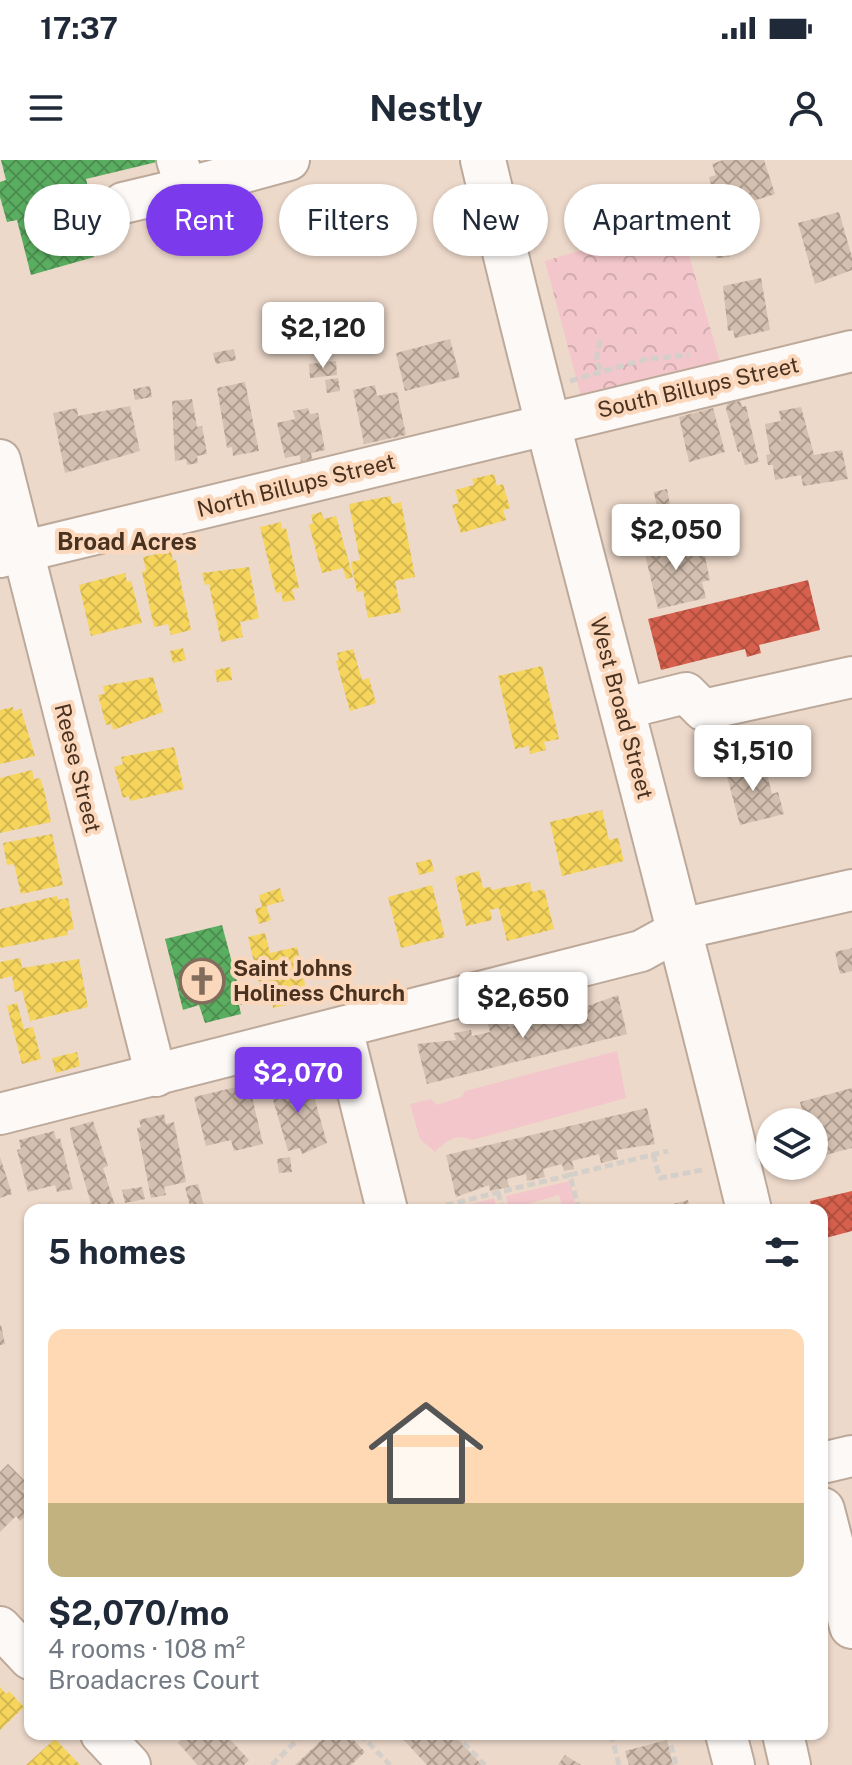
<!DOCTYPE html>
<meta charset="utf-8">
<style>
:root{--surface:#fff;--page:#f2f2f3;--text:#1f2937;--muted:#747a83;--line:#e0e1e3;--accent:#7c3aed}
body{margin:0;font-family:"Public Sans",sans-serif;background:var(--page);color:var(--text);height:100vh;display:flex;flex-direction:column;font-size:30px;white-space:nowrap}
*{box-sizing:border-box;margin:0}
p{font-size:26px;color:var(--muted)}
.icon{flex:none;width:44px;height:44px;fill:none;stroke:currentColor;stroke-width:2;stroke-linecap:round;stroke-linejoin:round}
.map{position:relative;flex:1;overflow:hidden}
.details{position:absolute;left:24px;top:1044px;width:804px;height:536px;display:flex;flex-direction:column;background:var(--surface);border-radius:16px;box-shadow:0 2px 6px #0004}
.details>*{flex:none}
.top-card{position:absolute;left:24px;top:24px;width:804px;height:72px;display:flex;gap:16px}
.buttons{position:absolute;left:756px;top:948px;display:grid;gap:16px}
.buttons a{display:grid;place-items:center;width:72px;height:72px;border-radius:50%;background:var(--surface);box-shadow:0 2px 6px #0004;font-size:40px}
.price{position:absolute;translate:-50% -68px;padding:0 18px;border-radius:8px;background:#fff;color:#222;font-size:26px;line-height:52px;filter:drop-shadow(0 2px 4px #0008)}
.price::after{content:'';position:absolute;left:50%;top:48px;width:24px;height:18px;margin-left:-12px;background:inherit;clip-path:polygon(0 0,100% 0,50% 100%)}
.price.selected{background:var(--accent);color:#fff}
ul{padding:0;list-style:none}
li{display:grid;align-content:center;gap:16px;height:424px;padding:0 24px}
li+li{border-top:2px solid var(--line)}
li span{display:grid;place-items:center;height:248px;border-radius:16px;color:#555}
li>.icon{margin-inline-start:auto}
span .icon{width:144px;height:144px;fill:#fffc;stroke-width:1}
li b{font-size:34px}
h2{display:flex;justify-content:space-between;align-items:center;height:96px;padding:0 24px;font-size:34px}
.chip{padding:0 28px;border-radius:36px;background:var(--surface);box-shadow:0 2px 6px #0004;font-size:28px;line-height:72px}
.chip.selected{background:var(--accent);color:#fff}
.status{display:flex;justify-content:space-between;align-items:center;height:56px;padding:0 40px;background:var(--surface);direction:ltr}
.status svg{height:22px;fill:currentColor}
header{display:flex;justify-content:space-between;align-items:center;height:104px;padding:0 24px;background:var(--surface);font-size:36px;font-weight:700}
.map>svg:first-child{display:block}
.green{fill:#f2c6ca}
.park{fill:url(#park-crowns)}
.homes{fill:url(#homes-cross-hatch)}
.shops{fill:url(#shops-cross-hatch)}
.public{fill:url(#public-cross-hatch)}
.building{fill:url(#building-cross-hatch)}
.lines{fill:none;stroke-linecap:round;stroke-linejoin:round}
.minor-casing{stroke:#bca99a;stroke-width:44}
.major-casing{stroke:#bca99a;stroke-width:48}
.path{stroke:#d5cfca;stroke-width:5;stroke-dasharray:8 4;stroke-linecap:butt}
.minor{stroke:#fcf9f7;stroke-width:40}
.major{stroke:#fcf9f7;stroke-width:44}
.labels{text-anchor:middle;stroke-width:8;stroke-linejoin:round;paint-order:stroke}
.street-label{font-size:22px;fill:#49311f;stroke:#fbd7bc}
.poi-label{font-size:22px;font-weight:bold;fill:#49311f;stroke:#fbd7bc;text-anchor:start}
.neighbourhood-label{font-size:24px;font-weight:bold;fill:#49311f;stroke:#fbd7bc}
</style>
<div class="status"><b>17:37</b><svg viewBox="0 0 49 12"><path d="M0 12V9h3v3zM5 12V6h3v6zM10 12V3h3v9zM15 12V0h3v12zM26 1h20v11H26zM47 4h2v5h-2z"/></svg></div>
<header><svg class="icon" aria-label="menu" viewBox="0 0 24 24"><path d="M4 6h16M4 12h16M4 18h16"/></svg>Nestly<svg class="icon" aria-label="person" viewBox="0 0 24 24"><circle cx="12" cy="8" r="4"/><path d="M4 21q1-7 8-7t8 7"/></svg></header>
<div class="map">
<svg width="852" height="1605" viewBox="0 0 852 1605">
<defs>
<pattern id="park-crowns" width="20" height="18" patternUnits="userSpaceOnUse" patternTransform="scale(2)"><rect width="20" height="18" fill="#f2c6ca"/><path d="M2 6a3 3 0 1 1 6 0M12 15a3 3 0 1 1 6 0" fill="none" stroke="#d1abad"/></pattern>
<pattern id="homes-cross-hatch" width="8" height="8" patternUnits="userSpaceOnUse" patternTransform="scale(2)"><rect width="8" height="8" fill="#f6d55c"/><path d="M0 0l8 8M0 8l8-8" fill="none" stroke="#d4b750"/></pattern>
<pattern id="shops-cross-hatch" width="8" height="8" patternUnits="userSpaceOnUse" patternTransform="scale(2)"><rect width="8" height="8" fill="#d6604d"/><path d="M0 0l8 8M0 8l8-8" fill="none" stroke="#b0503f"/></pattern>
<pattern id="public-cross-hatch" width="8" height="8" patternUnits="userSpaceOnUse" patternTransform="scale(2)"><rect width="8" height="8" fill="#5aae61"/><path d="M0 0l8 8M0 8l8-8" fill="none" stroke="#4c8e4f"/></pattern>
<pattern id="building-cross-hatch" width="8" height="8" patternUnits="userSpaceOnUse" patternTransform="scale(2)"><rect width="8" height="8" fill="#d4c0b0"/><path d="M0 0l8 8M0 8l8-8" fill="none" stroke="#ae9d8f"/></pattern>
</defs>
<rect width="100%" height="100%" fill="#edd9ca"/>
<g class="green">
<path d="M617,891L626,938L472,980C456,973 446,981 435,992L420,979L410,944L431,939L436,945L462,937L465,931Z"/>
<polygon points="570,1021 577,1050 563,1050 559,1035 509,1049 506,1036"/>
<polygon points="494,1038 497,1050 450,1050"/>
</g>
<polygon class="park" points="679,61 721,205 581,236 545,101"/>
<g class="homes">
<polygon points="494,314 497,326 503,324 510,348 503,350 506,360 461,373 452,345 459,343 455,330 474,325 472,319"/>
<polygon points="390,336 392,344 401,342 415,417 395,421 401,452 368,458 363,431 357,432 351,402 360,400 349,344"/>
<polygon points="321,352 324,359 336,356 353,417 346,419 343,408 322,413 309,365 313,363 311,355"/>
<polygon points="281,362 282,369 286,368 299,428 292,429 295,440 283,442 281,432 276,433 260,367"/>
<polygon points="171,391 173,401 176,400 191,470 171,475 168,464 154,467 142,412 146,411 143,397"/>
<polygon points="249,407 259,458 240,462 243,477 221,482 209,424 205,425 202,413"/>
<polygon points="125,413 127,422 131,421 142,463 91,476 79,425"/>
<polygon points="183,488 186,500 173,503 170,491"/>
<polygon points="353,489 362,520 369,518 376,543 350,551 336,501 339,500 337,493"/>
<polygon points="542,506 559,579 544,582 546,590 530,594 529,586 515,589 498,516"/>
<polygon points="230,507 232,520 217,522 215,510"/>
<polygon points="153,517 163,552 113,570 112,564 106,565 98,535 105,534 103,526"/>
<polygon points="13,547 14,551 21,549 35,596 0,604 0,550"/>
<polygon points="174,587 184,629 130,641 129,636 123,638 114,607 123,604 121,597"/>
<polygon points="32,610 34,619 40,618 44,630 51,662 0,673 0,618"/>
<polygon points="602,650 609,680 618,678 624,701 562,716 550,662"/>
<polygon points="52,674 63,725 21,734 14,704 7,705 3,683"/>
<polygon points="431,699 434,711 419,715 416,703"/>
<polygon points="479,711 483,728 491,727 492,730 530,722 532,732 544,729 554,769 507,781 499,748 490,750 492,760 466,766 455,717"/>
<polygon points="432,725 445,777 401,788 388,737"/>
<polygon points="280,728 284,741 266,746 271,760 259,764 255,749 262,747 259,735"/>
<polygon points="57,736 58,740 68,738 74,769 67,771 68,775 0,788 0,749"/>
<polygon points="265,773 270,793 297,787 306,829 305,836 294,838 295,843 273,848 271,838 263,840 248,777"/>
<polygon points="20,798 22,808 79,799 88,847 30,861 22,830 15,832 12,816 0,819 0,802"/>
<polygon points="17,843 24,869 33,867 41,899 22,904 7,846"/>
<polygon points="77,892 80,906 56,913 52,898"/>
<polygon points="0,1527 6,1534 9,1531 24,1547 0,1570"/>
<polygon points="55,1579 80,1605 26,1605"/>
</g>
<g class="shops">
<polygon points="808,420 820,470 759,485 761,493 747,497 745,489 661,510 648,459"/>
<polygon points="852,1031 852,1071 822,1079 822,1050 812,1050 810,1041"/>
</g>
<g class="public">
<polygon points="1,0 160,0 161,1 86,19 91,40 81,43 94,97 31,115 17,60 7,62 0,37 0,22 6,20"/>
<polygon points="222,765 243,844 239,845 241,854 205,863 199,845 183,850 165,779"/>
</g>
<g class="building">
<polygon points="723,0 764,0 775,34 719,52 709,17 716,15 712,4"/>
<polygon points="839,52 852,97 852,110 815,124 798,63"/>
<polygon points="715,79 729,79 730,97 716,98"/>
<polygon points="761,118 770,170 735,178 733,170 728,171 723,126"/>
<polygon points="450,179 460,217 405,231 396,193"/>
<polygon points="234,189 236,200 216,204 213,193"/>
<polygon points="336,201 337,215 310,218 309,204"/>
<polygon points="338,218 340,231 327,233 325,220"/>
<polygon points="245,222 259,291 233,296 232,287 227,288 217,228"/>
<polygon points="375,225 377,236 397,232 406,275 364,284 353,230"/>
<polygon points="150,226 152,237 135,240 133,229"/>
<polygon points="192,239 197,267 202,266 207,294 197,296 198,303 187,305 186,299 175,301 172,241"/>
<polygon points="740,241 742,247 746,246 759,302 745,305 741,291 738,292 726,249 728,243"/>
<polygon points="130,246 140,291 65,313 53,253 77,248 78,256"/>
<polygon points="801,247 814,295 842,290 848,319 803,326 801,315 775,320 773,305 768,305 766,295 770,294 765,264 781,261 779,251"/>
<polygon points="308,248 310,254 318,253 325,290 311,293 312,299 301,302 300,295 285,298 277,263 295,259 293,251"/>
<polygon points="713,248 725,292 689,302 679,257"/>
<polygon points="667,329 670,345 657,348 654,332"/>
<polygon points="662,377 664,387 691,380 695,395 704,392 710,420 702,422 706,438 658,449 642,382"/>
<polygon points="763,599 772,634 778,632 784,654 740,665 725,609"/>
<polygon points="852,788 852,811 840,814 835,792"/>
<polygon points="618,835 627,874 427,924 417,884 456,880 454,873 471,870 472,876 490,872 488,864 507,860 509,867 525,863 523,854 543,850 545,857 561,853 560,845 580,840 582,848"/>
<polygon points="308,915 327,983 302,994 300,988 288,991 269,926"/>
<polygon points="249,924 263,984 234,991 231,980 206,986 194,937"/>
<polygon points="852,928 852,988 814,998 814,962 805,962 800,942"/>
<polygon points="647,948 655,984 616,990 618,999 601,1003 599,994 572,1001 574,1009 564,1011 562,1004 543,1009 545,1017 527,1021 526,1014 507,1019 509,1027 490,1031 489,1025 456,1037 446,995"/>
<polygon points="164,954 166,964 174,962 186,1022 164,1027 166,1035 151,1038 137,968 141,967 139,960"/>
<polygon points="93,961 108,1006 103,1008 116,1049 112,1050 93,1050 71,976 70,968"/>
<polygon points="54,971 56,979 60,978 73,1029 57,1032 55,1025 28,1032 17,990 21,989 19,980"/>
<polygon points="0,997 12,1034 0,1038"/>
<polygon points="290,997 292,1012 279,1013 277,999"/>
<polygon points="198,1024 205,1050 191,1050 185,1027"/>
<polygon points="142,1027 145,1039 125,1043 122,1030"/>
<polygon points="688,1040 690,1050 654,1050 654,1049"/>
<polygon points="1,1165 5,1184 0,1185 0,1166"/>
<polygon points="8,1304 29,1325 22,1331 30,1338 30,1352 20,1361 16,1356 0,1372 0,1312"/>
<polygon points="188,1574 225,1574 249,1600 244,1605 198,1605 178,1583"/>
<polygon points="328,1574 348,1574 365,1592 351,1605 295,1605"/>
<polygon points="398,1574 453,1574 482,1605 427,1605"/>
<polygon points="667,1580 673,1605 629,1605 625,1591"/>
<polygon points="565,1595 581,1605 558,1605"/>
</g>
<g class="lines">
<g class="minor-casing">
<g id="minor">
<polyline points="177,0 186,28 289,0"/>
<polyline points="123,43 186,28"/>
<polyline points="0,300 156,916"/>
<polyline points="0,397 852,191"/>
<polyline points="622,549 686,533 703,550 852,517"/>
<polyline points="342,868 387,1050"/>
<polyline points="0,954 641,791 681,769 852,730"/>
<polyline points="822,1303 852,1296"/>
<polyline points="0,1467 30,1499"/>
<polyline points="101,1574 130,1605"/>
<polyline points="726,1574 734,1605"/>
<polyline points="783,1574 790,1605"/>
</g>
</g>
<g class="major-casing">
<g id="major">
<path d="M483,0C566,352 665,699 749,1050"/>
<polyline points="822,1350 852,1466"/>
</g>
</g>
<g class="path">
<polyline points="600,180 596,201 601,210"/>
<polyline points="570,221 646,199 689,195"/>
<polyline points="653,994 660,1018 702,1010"/>
<polyline points="570,1015 668,991"/>
<polyline points="498,1032 503,1050"/>
<polyline points="434,1048 570,1015 579,1050"/>
<polyline points="549,1050 556,1050"/>
<polyline points="632,1050 636,1050"/>
<polyline points="360,1574 390,1605"/>
<polyline points="455,1574 485,1605"/>
<polyline points="611,1574 619,1605"/>
<polyline points="671,1585 676,1605"/>
<polyline points="272,1605 303,1574"/>
</g>
<use href="#minor" class="minor"/>
<use href="#major" class="major"/>
</g>
<defs>
<g id="church-ring" transform="scale(2.3)"><circle r="9.5" fill="#fbd7bc" stroke="#826c5b" stroke-width="1.5"/><path d="M-1.2-6h2.4v3.5h3.3v2.4h-3.3V6h-2.4V-.1h-3.3v-2.4h3.3Z" fill="#826c5b"/></g>
</defs>
<g fill-rule="evenodd">
<use href="#church-ring" x="202" y="821"/>
</g>
<g class="labels">
<g class="street-label">
<text transform="translate(698 227) rotate(-13)" y="8">South Billups Street</text>
<text transform="translate(296 325) rotate(-14)" y="8">North Billups Street</text>
<text transform="translate(622 548) rotate(75)" y="8">West Broad Street</text>
<text transform="translate(78 608) rotate(76)" y="8">Reese Street</text>
</g>
<g class="poi-label">
<text x="233" y="816">Saint Johns<tspan x="233" dy="25">Holiness Church</tspan></text>
</g>
<g class="neighbourhood-label">
<text x="127" y="390">Broad Acres</text>
</g>
</g>
</svg>
<div class="buttons">
<a><svg class="icon" aria-label="layers" viewBox="0 0 24 24"><path d="M12 4l9 5-9 5-9-5zM3 14l9 5 9-5"/></svg></a>
</div>
<b class="price" style="left:323px;top:210px">$2,120</b>
<b class="price" style="left:676px;top:412px">$2,050</b>
<b class="price" style="left:753px;top:633px">$1,510</b>
<b class="price" style="left:523px;top:880px">$2,650</b>
<b class="price selected" style="left:298px;top:955px">$2,070</b>
<div class="top-card">
<a class="chip">Buy</a>
<a class="chip selected">Rent</a>
<a class="chip">Filters</a>
<a class="chip">New</a>
<a class="chip">Apartment</a>
</div>
<section class="details">
<h2>5 homes<svg class="icon" aria-label="filters" viewBox="0 0 24 24"><path d="M4 7h16M4 17h16"/><circle cx="9" cy="7" r="2"/><circle cx="15" cy="17" r="2"/></svg></h2>
<ul>
<li><span style="background:linear-gradient(#ffd9b3 70%,#c2b280 0)"><svg class="icon" aria-label="home" viewBox="0 0 24 24"><path d="M3 11l9-7 9 7M6 9v11h12V9"/></svg></span><div><b>$2,070/mo</b><p>4 rooms · 108 m²</p><p>Broadacres Court</p></div></li>
</ul>
</section>
</div>
